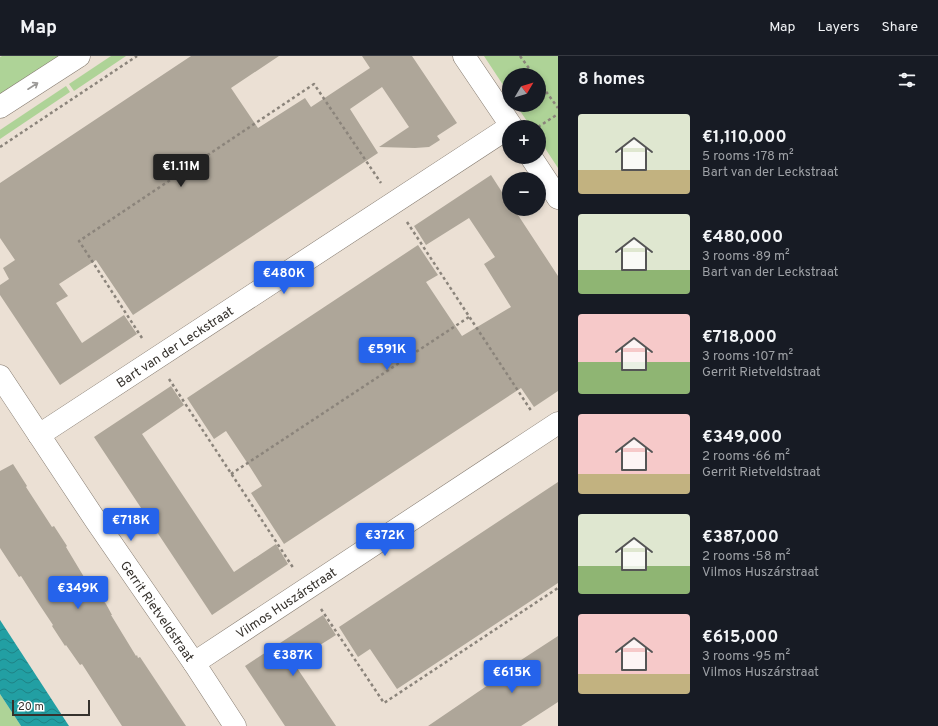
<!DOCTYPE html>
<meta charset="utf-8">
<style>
:root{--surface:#171b24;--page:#20242c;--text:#f1f3f6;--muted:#9ea1a6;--line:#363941;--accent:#2563eb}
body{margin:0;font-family:Overpass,sans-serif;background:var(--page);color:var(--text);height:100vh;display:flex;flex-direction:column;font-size:15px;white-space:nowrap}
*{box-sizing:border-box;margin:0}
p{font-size:13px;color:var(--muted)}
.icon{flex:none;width:22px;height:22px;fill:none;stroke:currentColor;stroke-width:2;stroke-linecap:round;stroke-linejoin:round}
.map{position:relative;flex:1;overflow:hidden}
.drawer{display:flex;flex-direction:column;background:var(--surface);width:380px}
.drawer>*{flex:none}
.needle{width:26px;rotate:52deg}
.buttons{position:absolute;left:502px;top:12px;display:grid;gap:8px}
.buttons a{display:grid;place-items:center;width:44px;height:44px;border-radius:50%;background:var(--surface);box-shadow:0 2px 6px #0003;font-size:20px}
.scale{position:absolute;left:12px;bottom:10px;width:78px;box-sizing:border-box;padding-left:4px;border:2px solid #35312c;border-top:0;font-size:11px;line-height:14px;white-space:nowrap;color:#35312c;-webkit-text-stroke:3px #fff;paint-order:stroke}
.price{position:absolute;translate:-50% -34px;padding:0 9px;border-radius:4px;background:var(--accent);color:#fff;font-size:13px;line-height:26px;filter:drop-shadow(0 1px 2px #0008)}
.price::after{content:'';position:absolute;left:50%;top:24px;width:12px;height:9px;margin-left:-6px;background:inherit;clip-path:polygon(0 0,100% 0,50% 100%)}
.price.active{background:#222;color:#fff}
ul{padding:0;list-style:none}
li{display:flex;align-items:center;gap:12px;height:100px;padding:0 20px}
li span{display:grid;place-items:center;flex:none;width:112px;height:80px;border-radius:4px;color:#555}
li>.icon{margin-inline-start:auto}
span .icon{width:48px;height:48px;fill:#fffc;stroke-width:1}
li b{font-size:17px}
h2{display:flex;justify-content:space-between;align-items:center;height:48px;padding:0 20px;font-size:17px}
header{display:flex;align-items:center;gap:24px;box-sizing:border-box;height:56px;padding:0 20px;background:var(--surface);border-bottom:1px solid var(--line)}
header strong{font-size:19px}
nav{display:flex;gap:22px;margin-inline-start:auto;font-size:14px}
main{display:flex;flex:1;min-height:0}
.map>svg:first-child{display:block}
.grass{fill:#aed397}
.water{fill:url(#water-waves)}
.building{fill:#aea699}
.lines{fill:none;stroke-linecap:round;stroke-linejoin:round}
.minor-casing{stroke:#857b70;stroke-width:23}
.tertiary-casing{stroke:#857b70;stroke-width:23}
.path{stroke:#8b847b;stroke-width:2.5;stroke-dasharray:3 3;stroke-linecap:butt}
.minor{stroke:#fff;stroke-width:22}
.tertiary{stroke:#fff;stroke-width:22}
.oneway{stroke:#9a9896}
.labels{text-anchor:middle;stroke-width:4;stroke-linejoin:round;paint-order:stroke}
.street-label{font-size:13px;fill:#35312c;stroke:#fff}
</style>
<header>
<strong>Map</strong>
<nav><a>Map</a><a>Layers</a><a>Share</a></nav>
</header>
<main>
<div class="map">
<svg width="558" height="670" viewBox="0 0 558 670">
<defs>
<pattern id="water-waves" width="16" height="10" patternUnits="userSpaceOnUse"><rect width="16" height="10" fill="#229fa3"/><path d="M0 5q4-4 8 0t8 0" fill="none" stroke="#1e8285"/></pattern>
</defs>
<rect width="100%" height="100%" fill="#ebe0d4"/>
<g class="grass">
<polygon points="2,0 60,0 0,39 0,1"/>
<polygon points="111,0 126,0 74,35 69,28"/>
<polygon points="484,0 558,0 558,112 539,83 539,71 531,71 516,49 539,49 539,19 509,19 509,38"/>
<polygon points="66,30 70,36 0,83 0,74"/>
<polygon points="0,638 21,670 0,670"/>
</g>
<polygon class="water" points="0,564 69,670 21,670 0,638"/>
<g class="building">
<polygon points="191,0 279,0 231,32 258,72 305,42 311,51 370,12 362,0 412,0 457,67 437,80 440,84 429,91 415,92 379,91 409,71 382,31 350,53 378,97 133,259 96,204 59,228 68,240 56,247 82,287 124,259 137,278 60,329 0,239 0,229 9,223 3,212 15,204 0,182 0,127"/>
<polygon points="491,119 509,147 509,153 513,153 518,159 558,220 558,335 534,351 521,332 284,488 251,437 262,430 250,411 226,375 214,383 187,342 418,189 438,219 426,226 462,280 511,251 484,208 495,201 469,162 426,189 414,170"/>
<polygon points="171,330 184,349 142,378 234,516 276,488 288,508 212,559 94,381"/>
<polygon points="13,408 27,430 26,431 52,471 54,470 67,490 66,491 90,531 91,530 98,540 99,539 106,548 112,559 111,559 136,600 137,599 138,602 140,601 186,670 122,670 82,608 80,609 66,589 65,590 52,570 53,569 39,548 21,520 19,521 0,492 0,415"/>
<polygon points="558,426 558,527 397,633 370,593 358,601 339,571"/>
<polygon points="323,559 336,579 293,606 336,670 285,670 245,610"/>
<polygon points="558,580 558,646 521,670 428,670 497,623 495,621"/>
</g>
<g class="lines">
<g class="minor-casing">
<g id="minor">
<polyline points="464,0 512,71"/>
<polyline points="531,101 558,142"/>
<path id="s1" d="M0,320L96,465L194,607L235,670"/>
<path id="s2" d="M39,379L511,70"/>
<path id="s3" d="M194,607L558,367"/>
</g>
</g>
<g class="tertiary-casing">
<polyline id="tertiary" points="0,51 79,0"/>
</g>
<g class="path">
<polyline points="520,0 534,19"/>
<polyline points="539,26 558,52"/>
<polyline points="538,71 558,58"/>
<polyline points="0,91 137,0"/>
<polyline points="407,166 532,356"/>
<polyline points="142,282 79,185 314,28 381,127"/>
<polyline points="169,323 294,513"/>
<polyline points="231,418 469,261"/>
<polyline points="321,553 384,647 558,532"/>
</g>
<use href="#minor" class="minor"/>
<use href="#tertiary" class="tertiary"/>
</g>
<defs><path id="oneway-shaft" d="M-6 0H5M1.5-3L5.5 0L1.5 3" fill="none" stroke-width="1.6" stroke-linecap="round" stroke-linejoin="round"/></defs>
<use class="oneway" href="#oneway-shaft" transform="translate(33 30) rotate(-33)"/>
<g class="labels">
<g class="street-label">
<text dy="5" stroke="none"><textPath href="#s2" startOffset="162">Bart van der Leckstraat</textPath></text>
<text dy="5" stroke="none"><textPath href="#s3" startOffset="110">Vilmos Huszárstraat</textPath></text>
<text dy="5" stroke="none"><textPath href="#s1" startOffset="283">Gerrit Rietveldstraat</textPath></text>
</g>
</g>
</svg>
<div class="buttons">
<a><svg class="needle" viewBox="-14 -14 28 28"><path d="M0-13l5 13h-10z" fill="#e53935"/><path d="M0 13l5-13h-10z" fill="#9ea1a6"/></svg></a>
<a>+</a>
<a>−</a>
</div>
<div class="scale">20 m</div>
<b class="price active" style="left:181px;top:132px">€1.11M</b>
<b class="price" style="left:284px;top:239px">€480K</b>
<b class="price" style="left:387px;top:315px">€591K</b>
<b class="price" style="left:131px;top:486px">€718K</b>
<b class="price" style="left:385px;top:501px">€372K</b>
<b class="price" style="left:78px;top:554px">€349K</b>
<b class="price" style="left:293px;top:621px">€387K</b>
<b class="price" style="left:512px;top:638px">€615K</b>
</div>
<section class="drawer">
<h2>8 homes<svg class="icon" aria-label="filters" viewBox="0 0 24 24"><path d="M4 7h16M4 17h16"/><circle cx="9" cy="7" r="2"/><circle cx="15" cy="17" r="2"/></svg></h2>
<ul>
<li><span style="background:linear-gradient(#dfe7d0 70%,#c2b280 0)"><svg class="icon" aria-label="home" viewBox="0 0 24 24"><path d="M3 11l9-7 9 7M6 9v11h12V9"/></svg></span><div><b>€1,110,000</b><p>5 rooms · 178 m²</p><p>Bart van der Leckstraat</p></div></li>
<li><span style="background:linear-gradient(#dfe7d0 70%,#8fb573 0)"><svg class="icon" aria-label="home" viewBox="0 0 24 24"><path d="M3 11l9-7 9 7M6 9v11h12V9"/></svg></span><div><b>€480,000</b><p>3 rooms · 89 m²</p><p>Bart van der Leckstraat</p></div></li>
<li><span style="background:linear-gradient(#f6c9c9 60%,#8fb573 0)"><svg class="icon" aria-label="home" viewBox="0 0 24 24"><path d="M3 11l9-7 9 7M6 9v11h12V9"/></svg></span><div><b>€718,000</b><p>3 rooms · 107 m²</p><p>Gerrit Rietveldstraat</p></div></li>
<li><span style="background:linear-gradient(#f6c9c9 75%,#c2b280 0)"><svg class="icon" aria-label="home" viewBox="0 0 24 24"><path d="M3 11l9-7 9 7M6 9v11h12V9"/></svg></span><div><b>€349,000</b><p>2 rooms · 66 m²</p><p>Gerrit Rietveldstraat</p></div></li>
<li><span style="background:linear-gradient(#dfe7d0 65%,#8fb573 0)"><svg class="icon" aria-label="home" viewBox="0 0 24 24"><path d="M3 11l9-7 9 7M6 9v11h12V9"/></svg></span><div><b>€387,000</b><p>2 rooms · 58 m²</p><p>Vilmos Huszárstraat</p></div></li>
<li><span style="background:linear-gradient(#f6c9c9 75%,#c2b280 0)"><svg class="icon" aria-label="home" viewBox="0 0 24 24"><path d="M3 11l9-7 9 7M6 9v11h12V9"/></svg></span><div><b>€615,000</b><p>3 rooms · 95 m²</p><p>Vilmos Huszárstraat</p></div></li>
</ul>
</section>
</main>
